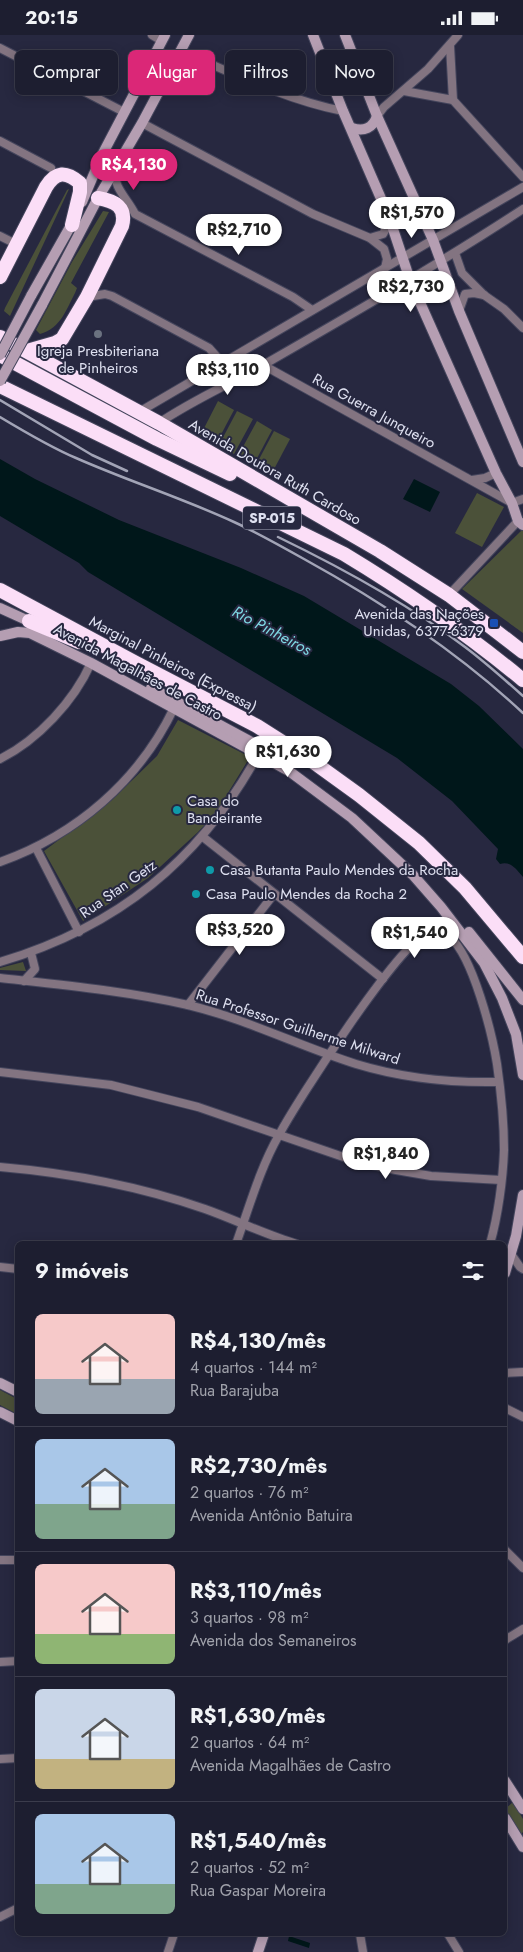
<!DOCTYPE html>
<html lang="pt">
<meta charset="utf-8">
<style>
:root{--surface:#1d1e30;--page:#2a2b3c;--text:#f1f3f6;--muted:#a0a2ab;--line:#3b3c4c;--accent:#db2777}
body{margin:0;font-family:Jost,sans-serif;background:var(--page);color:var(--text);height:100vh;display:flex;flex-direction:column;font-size:19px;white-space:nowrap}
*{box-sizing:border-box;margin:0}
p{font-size:16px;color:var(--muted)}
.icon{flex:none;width:28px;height:28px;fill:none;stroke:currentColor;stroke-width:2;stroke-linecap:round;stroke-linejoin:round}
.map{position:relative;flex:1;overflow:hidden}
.side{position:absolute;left:15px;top:1206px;width:492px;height:695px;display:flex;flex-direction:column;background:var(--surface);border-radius:8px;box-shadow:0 2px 12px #0003,0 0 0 1px var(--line)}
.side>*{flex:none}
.guide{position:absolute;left:15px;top:15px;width:494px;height:45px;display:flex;gap:10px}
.price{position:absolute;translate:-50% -42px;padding:0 11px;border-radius:18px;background:#fff;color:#222;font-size:16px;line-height:32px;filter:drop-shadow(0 1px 2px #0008)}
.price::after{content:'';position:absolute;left:50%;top:30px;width:15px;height:11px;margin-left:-8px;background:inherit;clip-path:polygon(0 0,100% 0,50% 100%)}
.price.selected{background:var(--accent);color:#fff}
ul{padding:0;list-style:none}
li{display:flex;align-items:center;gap:15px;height:125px;padding:0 20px}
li+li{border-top:1px solid var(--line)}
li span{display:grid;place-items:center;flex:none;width:140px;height:100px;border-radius:8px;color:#555}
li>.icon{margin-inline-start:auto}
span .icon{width:60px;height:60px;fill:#fffc;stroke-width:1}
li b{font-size:21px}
h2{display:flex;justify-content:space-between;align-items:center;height:60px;padding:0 20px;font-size:21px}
.chip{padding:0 18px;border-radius:8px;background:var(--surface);box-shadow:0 2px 12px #0003,0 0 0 1px var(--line);font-size:18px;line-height:45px}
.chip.selected{background:var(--accent);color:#fff}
.status{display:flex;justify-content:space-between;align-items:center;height:35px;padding:0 25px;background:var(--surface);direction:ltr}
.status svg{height:14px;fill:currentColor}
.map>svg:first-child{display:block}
.green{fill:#4b5139}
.water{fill:#00171a}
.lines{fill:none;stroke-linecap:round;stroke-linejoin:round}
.street-casing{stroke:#44455c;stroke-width:10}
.secondary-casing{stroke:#44455c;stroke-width:12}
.highway-casing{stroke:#44455c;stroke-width:16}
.street{stroke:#837481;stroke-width:8}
.secondary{stroke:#b59eb2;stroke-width:10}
.highway{stroke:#fbdef7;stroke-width:14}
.rail{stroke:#a2a4b6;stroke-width:2.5}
.secondary-bridge-casing{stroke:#44455c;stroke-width:12;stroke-linecap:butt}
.secondary-bridge{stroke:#b59eb2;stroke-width:10}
.worship-dot{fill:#6b7280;stroke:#272840;stroke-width:2}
.transit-dot{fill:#1a4fb4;stroke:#272840;stroke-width:2}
.culture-dot{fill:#0f9aa8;stroke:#272840;stroke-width:2}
.labels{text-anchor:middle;stroke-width:4;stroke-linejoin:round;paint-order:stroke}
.shield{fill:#272840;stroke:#a7a9bb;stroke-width:1}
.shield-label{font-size:14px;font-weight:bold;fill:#dee0f0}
.poi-label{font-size:15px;fill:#dee0f0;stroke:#272840;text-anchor:start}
.street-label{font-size:15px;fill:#dee0f0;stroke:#272840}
.water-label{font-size:16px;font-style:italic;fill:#7fd9e4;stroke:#272840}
</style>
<div class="status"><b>20:15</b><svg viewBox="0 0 49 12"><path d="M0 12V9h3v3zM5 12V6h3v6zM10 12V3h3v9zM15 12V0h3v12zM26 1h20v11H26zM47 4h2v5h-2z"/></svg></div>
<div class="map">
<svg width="523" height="1917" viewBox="0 0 523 1917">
<rect width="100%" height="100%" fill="#272840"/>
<g class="green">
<polygon points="69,154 10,281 4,276 5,273 67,155"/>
<path d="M103,176L109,177L71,248L77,253L75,258C66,275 61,293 40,299L36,295L72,227Z"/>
<polygon points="218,366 234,375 216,409 200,401"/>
<polygon points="237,376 253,384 234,419 219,410"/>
<polygon points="257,386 272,395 254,429 238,421"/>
<polygon points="274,396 290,404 272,438 256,430"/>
<polygon points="477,458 504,472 482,512 455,498"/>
<polygon points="522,495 523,496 523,598 462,554"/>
<polygon points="178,685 250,722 215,779 198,797 148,843 83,886 44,816 112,765 157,721"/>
<polygon points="23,927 26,936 0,935 0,933"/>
<polygon points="0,1355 17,1364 17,1379 0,1370"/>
<polygon points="513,1767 523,1784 523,1797 521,1799 505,1774"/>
</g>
<g class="water">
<path d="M0,424L35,444L119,485L241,533L304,561L451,649L479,671L523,714V842C516,834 511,826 500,829L496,824L498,814L452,766L397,723L88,537L79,528L0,481Z"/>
<polygon points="414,444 440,457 430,477 403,464"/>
<polygon points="289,1901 310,1908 309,1913 288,1906"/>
</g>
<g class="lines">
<g class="street-casing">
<g id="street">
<polyline points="152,0 162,6"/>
<polyline points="450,11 453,65"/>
<polyline points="0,13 124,77"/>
<path d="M181,16C234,39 287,65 343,76"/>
<polyline points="404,56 453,65 523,142"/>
<polyline points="377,81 384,72 428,34 458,0"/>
<polyline points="142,88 313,179 370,203 384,214 387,224 385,233"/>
<polyline points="0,106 51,133"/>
<path d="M115,135C113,153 128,164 135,179L293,262L312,275"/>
<polyline points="0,201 16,209"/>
<polyline points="370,203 383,199 388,190 389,184"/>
<polyline points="455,218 462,238 484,260 504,274 523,293"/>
<polyline points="87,262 105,259 112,261 209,313 217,322 220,331"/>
<polyline points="459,276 465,259 474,258 484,260"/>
<polyline points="263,330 512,468 523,464"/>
<polyline points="139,377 523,152"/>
<path d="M159,388C193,365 230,349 265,329C352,279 439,229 523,174"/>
<polyline points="472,445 485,443 496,438"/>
<polyline points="449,560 518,486"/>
<path d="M0,724C38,705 74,666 91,628"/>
<polyline points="203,802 383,944"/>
<polyline points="36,813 79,897"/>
<path d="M0,827C76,800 139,746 174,673"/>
<path d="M0,927C117,892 200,826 259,718"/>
<path d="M0,943C63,950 126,956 188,970C246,984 299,1011 356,1029C402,1043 450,1048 498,1047"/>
<polyline points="24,946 35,934 31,918"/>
<polyline points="188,970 274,859"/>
<polyline points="0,1037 111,1050 198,1072 358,1127 396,1135 431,1141 501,1145"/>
<path d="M0,1132C69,1138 139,1151 205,1174C236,1185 266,1200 297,1209"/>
<path d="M236,1209C249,1173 260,1133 279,1100C297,1066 400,906 429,897C436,895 444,897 450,902C473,922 492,998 497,1029C501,1057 504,1087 504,1115C503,1144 498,1181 490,1209"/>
<polyline points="511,1219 520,1232 523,1234"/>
<polyline points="0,1232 18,1234"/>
<polyline points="505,1338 523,1337"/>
<polyline points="505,1373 523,1382"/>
<polyline points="505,1515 523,1533"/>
<polyline points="0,1525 18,1525"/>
<polyline points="505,1605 523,1594"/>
<polyline points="0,1627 18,1626"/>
<polyline points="0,1724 18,1723"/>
<polyline points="0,1882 18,1873"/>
<polyline points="360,1899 363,1917"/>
<polyline points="448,1899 459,1917"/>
<polyline points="168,1917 174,1899"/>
</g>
</g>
<g class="secondary-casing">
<g id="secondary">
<polyline points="313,0 343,76 389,182 410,245 496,438 512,468 518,486 523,490"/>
<polyline points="345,0 377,81 433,205 459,276 523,427"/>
<path d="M352,93C364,97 373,93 377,81"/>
<polyline points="82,167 102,120 165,0"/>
<polyline points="31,261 74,185"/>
<polyline points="42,270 98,163 142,88 189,0"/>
<polyline points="0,573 33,588"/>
<polyline points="0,601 18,597 30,598 91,628 289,736 352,783 413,840 441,872 484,928 502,963 516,999 523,1040"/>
<polyline points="151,653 257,710"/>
<polyline points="469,897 523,965"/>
<polyline points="505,1238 516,1201 523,1160"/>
<polyline points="0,1348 18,1357"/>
<polyline points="0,1377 18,1386"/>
<polyline points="505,1746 523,1774"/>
<polyline points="505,1783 523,1812"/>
<polyline points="258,1917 264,1899"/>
</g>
</g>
<g class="highway-casing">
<g id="highway">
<path d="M0,242L46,152C56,136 66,136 80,148V157L72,190"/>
<polyline points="0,302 159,388 380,516 449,560 523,617"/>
<path d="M27,316L55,308L62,304L87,262L122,191C127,172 115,166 98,163"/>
<polyline points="0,320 157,404 230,439"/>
<path d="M0,351L344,519C407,557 466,598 523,645"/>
<polyline points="0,555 134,627 257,691 312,726 359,760 419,808 465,853 523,922"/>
<polyline points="29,586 79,607"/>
</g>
</g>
<use href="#street" class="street"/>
<use href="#secondary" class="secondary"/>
<use href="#highway" class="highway"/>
<g class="rail">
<polyline points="0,365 92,420 127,436"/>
<path d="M0,382C25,397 50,412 76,423C128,446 182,463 234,487C258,498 281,511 304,524C382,567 458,617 523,678"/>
<path d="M278,502C342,533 408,569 465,612C485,627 504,644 523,661"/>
</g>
<g class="secondary-bridge-casing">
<g id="secondary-bridge">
<polyline points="0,320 31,261"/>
<polyline points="0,346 42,270"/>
</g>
</g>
<use href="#secondary-bridge" class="secondary-bridge"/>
</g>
<circle class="worship-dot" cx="98" cy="299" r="5"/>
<rect class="transit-dot" x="489" y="583" width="10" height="10" rx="2.5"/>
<g class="culture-dot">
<circle cx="177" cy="775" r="5"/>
<circle cx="210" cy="835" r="5"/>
<circle cx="196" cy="859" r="5"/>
</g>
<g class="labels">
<rect class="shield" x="243" y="471.5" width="58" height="23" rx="4"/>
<g class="shield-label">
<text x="272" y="488">SP-015</text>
</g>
<g class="poi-label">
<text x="98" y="321" text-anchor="middle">Igreja Presbiteriana<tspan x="98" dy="17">de Pinheiros</tspan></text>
<text x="484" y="584" text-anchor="end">Avenida das Nações<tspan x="484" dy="17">Unidas, 6377-6379</tspan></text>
<text x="187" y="771">Casa do<tspan x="187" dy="17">Bandeirante</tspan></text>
<text x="220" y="840">Casa Butanta Paulo Mendes da Rocha</text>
<text x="206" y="864">Casa Paulo Mendes da Rocha 2</text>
</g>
<g class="street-label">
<text transform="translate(374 376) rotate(29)" y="5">Rua Guerra Junqueiro</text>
<text transform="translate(275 437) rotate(30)" y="5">Avenida Doutora Ruth Cardoso</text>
<text transform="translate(173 629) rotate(28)" y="5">Marginal Pinheiros (Expressa)</text>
<text transform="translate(138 637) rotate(28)" y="5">Avenida Magalhães de Castro</text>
<text transform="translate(118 854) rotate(-35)" y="5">Rua Stan Getz</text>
<text transform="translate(298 992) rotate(18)" y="5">Rua Professor Guilherme Milward</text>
</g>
<g class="water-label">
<text transform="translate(272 595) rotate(28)" y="6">Rio Pinheiros</text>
</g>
</g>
</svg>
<b class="price selected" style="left:134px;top:156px">R$4,130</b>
<b class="price" style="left:412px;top:204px">R$1,570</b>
<b class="price" style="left:239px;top:221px">R$2,710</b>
<b class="price" style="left:411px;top:278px">R$2,730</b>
<b class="price" style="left:228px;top:361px">R$3,110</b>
<b class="price" style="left:288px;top:743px">R$1,630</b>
<b class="price" style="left:240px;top:921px">R$3,520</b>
<b class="price" style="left:415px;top:924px">R$1,540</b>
<b class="price" style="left:386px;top:1145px">R$1,840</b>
<div class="guide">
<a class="chip">Comprar</a>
<a class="chip selected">Alugar</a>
<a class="chip">Filtros</a>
<a class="chip">Novo</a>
</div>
<section class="side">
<h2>9 imóveis<svg class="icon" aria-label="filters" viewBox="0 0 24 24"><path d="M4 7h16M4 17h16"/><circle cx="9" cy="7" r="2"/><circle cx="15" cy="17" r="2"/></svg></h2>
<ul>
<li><span style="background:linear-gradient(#f6c9c9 65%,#9aa5b1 0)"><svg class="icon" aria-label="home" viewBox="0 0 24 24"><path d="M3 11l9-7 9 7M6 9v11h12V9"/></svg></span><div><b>R$4,130/mês</b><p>4 quartos · 144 m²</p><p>Rua Barajuba</p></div></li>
<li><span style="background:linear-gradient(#a9c7e8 65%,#7fa58c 0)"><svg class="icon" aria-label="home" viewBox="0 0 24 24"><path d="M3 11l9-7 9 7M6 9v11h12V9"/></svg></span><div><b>R$2,730/mês</b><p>2 quartos · 76 m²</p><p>Avenida Antônio Batuira</p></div></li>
<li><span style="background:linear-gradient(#f6c9c9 70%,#8fb573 0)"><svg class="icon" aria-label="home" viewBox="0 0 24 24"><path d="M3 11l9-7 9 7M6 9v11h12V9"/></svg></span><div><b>R$3,110/mês</b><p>3 quartos · 98 m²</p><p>Avenida dos Semaneiros</p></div></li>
<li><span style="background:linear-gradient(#c9d6e8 70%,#c2b280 0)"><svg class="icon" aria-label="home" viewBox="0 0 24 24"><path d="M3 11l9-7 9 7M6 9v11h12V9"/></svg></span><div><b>R$1,630/mês</b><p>2 quartos · 64 m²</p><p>Avenida Magalhães de Castro</p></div></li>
<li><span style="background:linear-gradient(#a9c7e8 70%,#7fa58c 0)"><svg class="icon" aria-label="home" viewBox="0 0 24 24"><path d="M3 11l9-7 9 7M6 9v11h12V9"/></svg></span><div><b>R$1,540/mês</b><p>2 quartos · 52 m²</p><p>Rua Gaspar Moreira</p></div></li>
</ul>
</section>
</div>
